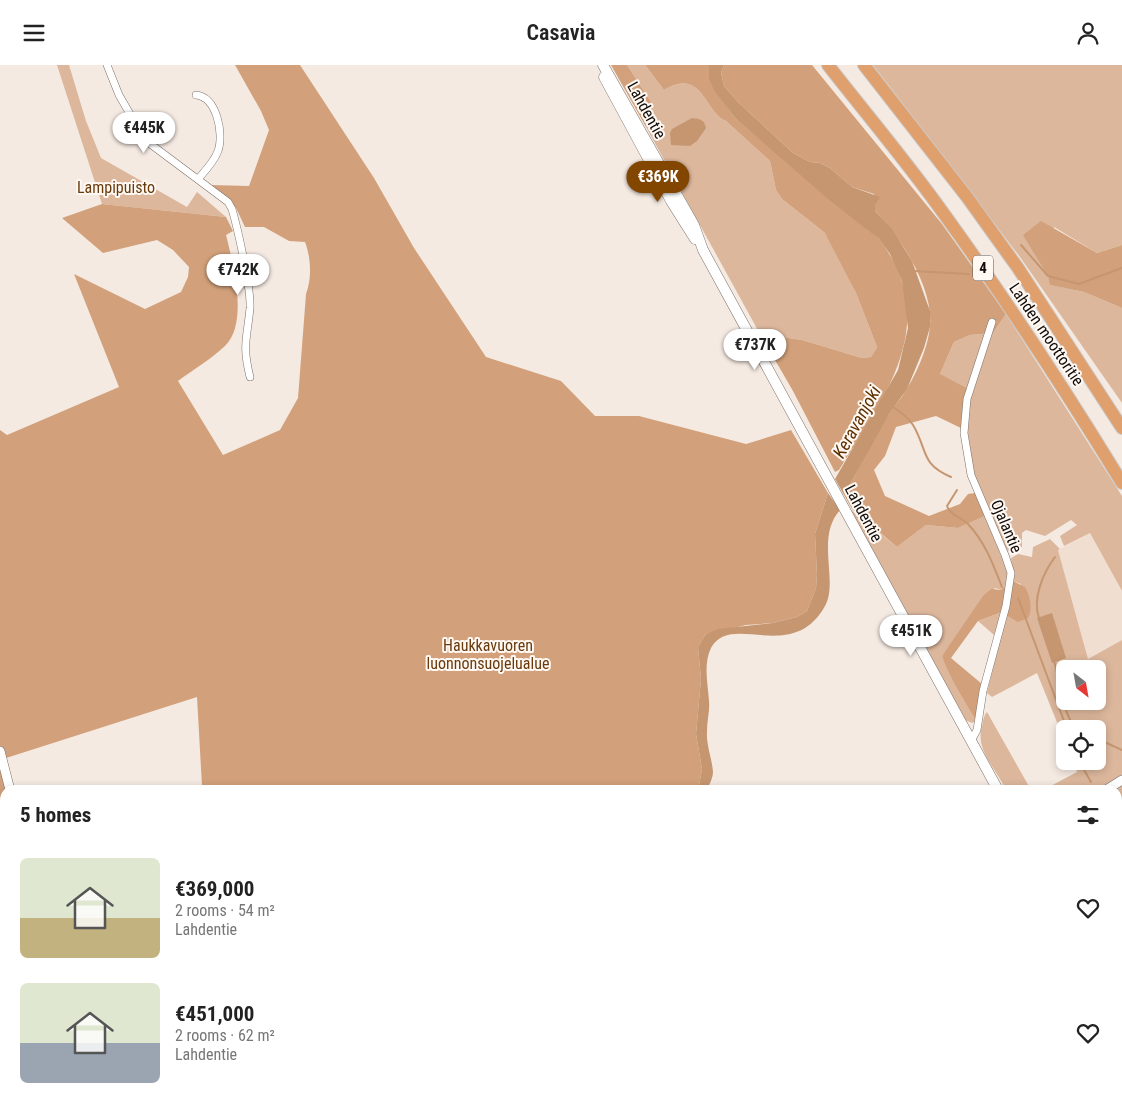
<!DOCTYPE html>
<meta charset="utf-8">
<style>
:root{--surface:#fff;--page:#f2f2f2;--text:#222;--muted:#767676;--accent:#824601}
body{margin:0;font-family:"Roboto Condensed",sans-serif;background:var(--page);color:var(--text);height:100vh;display:flex;flex-direction:column;font-size:19px;white-space:nowrap}
*{box-sizing:border-box;margin:0}
p{font-size:16px;color:var(--muted)}
.icon{flex:none;width:28px;height:28px;fill:none;stroke:currentColor;stroke-width:2;stroke-linecap:round;stroke-linejoin:round}
.map{position:relative;flex:1;overflow:hidden}
.sheet{position:absolute;left:0px;top:720px;width:1122px;height:320px;display:flex;flex-direction:column;background:var(--surface);border-radius:15px 15px 0 0;box-shadow:0 2px 8px #0003}
.sheet>*{flex:none}
.needle{width:32px;rotate:149deg}
.fabs{position:absolute;left:1056px;top:595px;display:grid;gap:10px}
.fabs a{display:grid;place-items:center;width:50px;height:50px;border-radius:8px;background:var(--surface);box-shadow:0 2px 8px #0003;font-size:25px}
.price{position:absolute;translate:-50% -42px;padding:0 11px;border-radius:18px;background:#fff;color:#222;font-size:16px;line-height:32px;filter:drop-shadow(0 1px 2px #0008)}
.price::after{content:'';position:absolute;left:50%;top:30px;width:15px;height:11px;margin-left:-8px;background:inherit;clip-path:polygon(0 0,100% 0,50% 100%)}
.price.active{background:var(--accent);color:#fff}
ul{padding:0;list-style:none}
li{display:flex;align-items:center;gap:15px;height:125px;padding:0 20px}
li span{display:grid;place-items:center;flex:none;width:140px;height:100px;border-radius:8px;color:#555}
li>.icon{margin-inline-start:auto}
span .icon{width:60px;height:60px;fill:#fffc;stroke-width:1}
li b{font-size:21px}
h2{display:flex;justify-content:space-between;align-items:center;height:60px;padding:0 20px;font-size:21px}
header{display:flex;justify-content:space-between;align-items:center;height:65px;padding:0 20px;background:var(--surface);font-size:22px;font-weight:600}
.map>svg:first-child{display:block}
.built{fill:#f0ded1}
.green{fill:#dcb79c;fill-rule:evenodd}
.forest{fill:#d2a17b}
.water{fill:#c69670}
.lines{fill:none;stroke-linecap:round;stroke-linejoin:round}
.stream{stroke:#c69670;stroke-width:2}
.minor-casing{stroke:#7c726b;stroke-width:8}
.tertiary-casing{stroke:#7c726b;stroke-width:10}
.secondary-casing{stroke:#7c726b;stroke-width:11}
.motorway-casing{stroke:#cac9c9;stroke-width:14}
.minor{stroke:#fff;stroke-width:7}
.tertiary{stroke:#fff;stroke-width:9}
.secondary{stroke:#fff;stroke-width:10}
.motorway{stroke:#e0a06d;stroke-width:12}
.labels{text-anchor:middle;stroke-width:4;stroke-linejoin:round;paint-order:stroke}
.shield{fill:#fff8f3;stroke:#57524f;stroke-width:1}
.shield-label{font-size:15px;font-weight:bold;fill:#0f0b09}
.street-label{font-size:16px;fill:#0f0b09;stroke:#fff8f3}
.park-label{font-size:16px;fill:#683a0c;stroke:#fff8f3}
.water-label{font-size:18px;font-style:italic;fill:#5e3000;stroke:#fff8f3}
</style>
<header><svg class="icon" aria-label="menu" viewBox="0 0 24 24"><path d="M4 6h16M4 12h16M4 18h16"/></svg>Casavia<svg class="icon" aria-label="person" viewBox="0 0 24 24"><circle cx="12" cy="8" r="4"/><path d="M4 21q1-7 8-7t8 7"/></svg></header>
<div class="map">
<svg width="1122" height="1040" viewBox="0 0 1122 1040">
<rect width="100%" height="100%" fill="#f5eae2"/>
<polygon class="built" points="1090,468 1122,526 1122,575 1088,594 1058,485"/>
<g class="green">
<polygon points="57,0 69,0 86,56 101,93 187,142 197,127 226,152 102,139"/>
<path d="M627,0H645L664,25C704,2 704,48 726,56L770,96L776,125L782,134L825,168L831,177L856,228L877,282L871,292L862,293L802,275L760,269L646,62L653,40Z"/>
<polygon points="873,0 1122,0 1122,180 1097,188 1054,162 1048,211 1051,220 1084,227 1122,243 1122,338 1020,192"/>
<polygon points="1006,249 1122,431 1122,526 1090,468 1064,481 1060,471 1077,460 1071,455 1045,471 1026,465 1022,468 1022,482 1010,487 1005,484 975,411 971,396 968,367 940,309 954,277 970,270 993,268"/>
<polygon points="850,444 897,482 926,460 958,463 985,451 1008,508 1006,521 1001,525 995,523 942,591 976,656 972,658 965,655"/>
<path d="M1050,474L1060,484L1058,485L1088,594L1122,575V712L1099,725H1043L1077,707L1073,696H1098V664H1065V677L1037,608L992,632L987,628L1006,550L1021,519L1013,516L1011,493L1018,489L1032,492L1033,482ZM1065,604H1098V636H1065Z"/>
<polygon points="1002,547 994,570 978,556"/>
<path d="M987,647L1031,725H1006C996,703 975,686 982,661C983,656 984,650 987,647Z"/>
<polygon points="1122,721 1122,936 1118,928 1118,725 1116,725"/>
<polygon points="80,1035 232,1035 232,1040 82,1040"/>
</g>
<g class="forest">
<path d="M235,0H300L374,113L414,183L486,292L561,316L595,351H639L746,379L791,365L828,428L815,469L817,510L816,523L807,546L797,552L773,558L746,560L705,570L698,582L701,614L696,669L702,704L698,725H191L202,721L197,632L3,694L10,725H5V856L0,838V365L7,370L119,322L74,209L145,244L181,227L188,212L189,202L173,185L157,175L103,188L62,153L102,139L226,152L233,166L226,170C233,198 249,258 225,281C211,294 193,305 178,316L223,390L280,365L298,333L306,229C312,213 311,193 305,177L289,176L264,162H245L236,143L210,120L249,121L269,65L261,46Z"/>
<polygon points="611,0 627,0 653,40 646,62"/>
<path d="M645,0H709L715,26L736,54L879,174C943,257 885,331 839,405L835,407L793,326L760,269L802,275L862,293L871,292L877,282L856,228L825,168L782,134L776,125L770,96L726,56C704,48 704,2 664,25Z"/>
<path d="M724,0H812L942,159L1006,249L993,268L970,270L954,277L940,309L970,325L963,364L936,351L896,362L885,391L874,405L885,431L929,451L960,439L968,429L975,428L985,451L958,463L926,460L897,482L852,444L844,430C859,404 872,376 888,350C894,341 901,334 906,325C917,308 929,280 930,260C933,222 901,173 875,146L874,129L852,122L830,103L820,98L810,97L793,88L738,37L724,21L721,8Z"/>
<polygon points="1041,156 1097,188 1122,180 1122,243 1084,227 1050,220 1048,211 1023,170"/>
<path d="M1013,516L1025,522C1030,531 1033,544 1028,553L1018,557L1006,550Z"/>
<path d="M1006,521L1002,547L978,556L951,593L982,619L976,656C964,634 950,614 942,591L983,531L991,524L1001,525Z"/>
<polygon points="5,918 5,1035 80,1035 82,1040 0,1040 0,919"/>
<polygon points="299,1035 347,1035 350,1040 299,1040"/>
<polygon points="363,1035 512,1035 508,1040 366,1040"/>
</g>
<g class="water">
<polygon points="724,0 721,8 724,21 738,37 793,88 810,97 820,98 830,103 852,122 880,132 875,140 875,146 892,164 912,196 930,246 930,262 924,283 907,324 889,349 844,430 835,414 898,305 908,263 902,216 890,189 879,174 828,134 736,54 715,27 709,13 709,0"/>
<path d="M692,53C701,54 704,55 706,63L697,76L690,81L671,80L670,68L672,64Z"/>
<path d="M828,428L840,445C815,473 839,516 825,541C792,600 731,546 711,583C703,599 708,619 709,636C710,646 707,655 707,666C706,680 712,693 713,707C713,713 709,720 707,725H698L702,704L696,669L701,614L698,582L705,570L718,564L773,558L797,552L807,546L816,523L817,510L815,469Z"/>
<polygon points="1052,548 1066,593 1052,598 1037,553"/>
</g>
<g class="lines">
<g class="stream">
<polyline points="1021,180 1048,211 1079,219 1122,203"/>
<polyline points="914,206 969,209"/>
<path d="M893,342C901,347 908,352 913,360C928,385 920,399 951,412"/>
<path d="M957,425L947,441C951,451 961,452 968,459C985,477 993,499 1002,522"/>
<polyline points="1018,533 1067,664"/>
<path d="M1039,553C1032,534 1043,508 1055,492"/>
<path d="M1054,596C1061,618 1061,645 1076,664"/>
<polyline points="1098,674 1122,685"/>
<polyline points="1079,696 1091,717"/>
<polyline points="1118,797 1122,808"/>
</g>
<g class="minor-casing">
<g id="minor">
<path d="M107,0L119,30L145,75L228,137L232,144C238,165 251,223 250,243C247,274 242,280 250,312"/>
<path d="M196,30C217,32 224,69 218,86C214,97 205,106 198,114"/>
<polyline points="971,676 977,665 983,626 1006,541 1011,508 1005,490 971,410 964,368 967,334 992,257"/>
</g>
</g>
<g class="tertiary-casing">
<g id="tertiary">
<polyline points="0,686 10,725"/>
<polyline points="1106,725 1122,715"/>
<polyline points="108,1035 110,1040"/>
</g>
</g>
<g class="secondary-casing">
<g id="secondary">
<polyline points="603,0 694,160 703,185 998,725"/>
<polyline points="604,12 671,136 695,174"/>
<polyline points="1118,941 1122,949"/>
</g>
</g>
<g class="motorway-casing">
<g id="motorway">
<path d="M828,0C867,50 908,98 944,149C1007,236 1066,326 1122,418"/>
<polyline points="864,0 967,132 1018,203 1122,363"/>
</g>
</g>
<use href="#minor" class="minor"/>
<use href="#tertiary" class="tertiary"/>
<use href="#secondary" class="secondary"/>
<use href="#motorway" class="motorway"/>
</g>
<g class="labels">
<rect class="shield" x="973" y="190.5" width="20" height="25" rx="4"/>
<g class="shield-label">
<text x="983" y="208">4</text>
</g>
<g class="street-label">
<text transform="translate(647 45) rotate(61)" y="6">Lahdentie</text>
<text transform="translate(1047 269) rotate(56)" y="6">Lahden moottoritie</text>
<text transform="translate(864 448) rotate(62)" y="6">Lahdentie</text>
<text transform="translate(1007 461) rotate(67)" y="6">Ojalantie</text>
</g>
<g class="park-label">
<text x="116" y="128">Lampipuisto</text>
<text x="488" y="586">Haukkavuoren<tspan x="488" dy="18">luonnonsuojelualue</tspan></text>
</g>
<g class="water-label">
<text transform="translate(857 357) rotate(-61)" y="6">Keravanjoki</text>
</g>
</g>
</svg>
<div class="fabs">
<a><svg class="needle" viewBox="-14 -14 28 28"><path d="M0-13l5 13h-10z" fill="#e53935"/><path d="M0 13l5-13h-10z" fill="#767676"/></svg></a>
<a><svg class="icon" aria-label="locate" viewBox="0 0 24 24"><circle cx="12" cy="12" r="6"/><path d="M12 2v4M12 18v4M2 12h4M18 12h4"/></svg></a>
</div>
<b class="price" style="left:144px;top:89px">€445K</b>
<b class="price active" style="left:658px;top:138px">€369K</b>
<b class="price" style="left:238px;top:231px">€742K</b>
<b class="price" style="left:755px;top:306px">€737K</b>
<b class="price" style="left:911px;top:592px">€451K</b>
<section class="sheet">
<h2>5 homes<svg class="icon" aria-label="filters" viewBox="0 0 24 24"><path d="M4 7h16M4 17h16"/><circle cx="9" cy="7" r="2"/><circle cx="15" cy="17" r="2"/></svg></h2>
<ul>
<li><span style="background:linear-gradient(#dfe7d0 60%,#c2b280 0)"><svg class="icon" aria-label="home" viewBox="0 0 24 24"><path d="M3 11l9-7 9 7M6 9v11h12V9"/></svg></span><div><b>€369,000</b><p>2 rooms · 54 m²</p><p>Lahdentie</p></div><svg class="icon" aria-label="heart" viewBox="0 0 24 24"><path d="M12 20l-8-8c-3-5 5-10 8-4 3-6 11-1 8 4z"/></svg></li>
<li><span style="background:linear-gradient(#dfe7d0 60%,#9aa5b1 0)"><svg class="icon" aria-label="home" viewBox="0 0 24 24"><path d="M3 11l9-7 9 7M6 9v11h12V9"/></svg></span><div><b>€451,000</b><p>2 rooms · 62 m²</p><p>Lahdentie</p></div><svg class="icon" aria-label="heart" viewBox="0 0 24 24"><path d="M12 20l-8-8c-3-5 5-10 8-4 3-6 11-1 8 4z"/></svg></li>
</ul>
</section>
</div>
